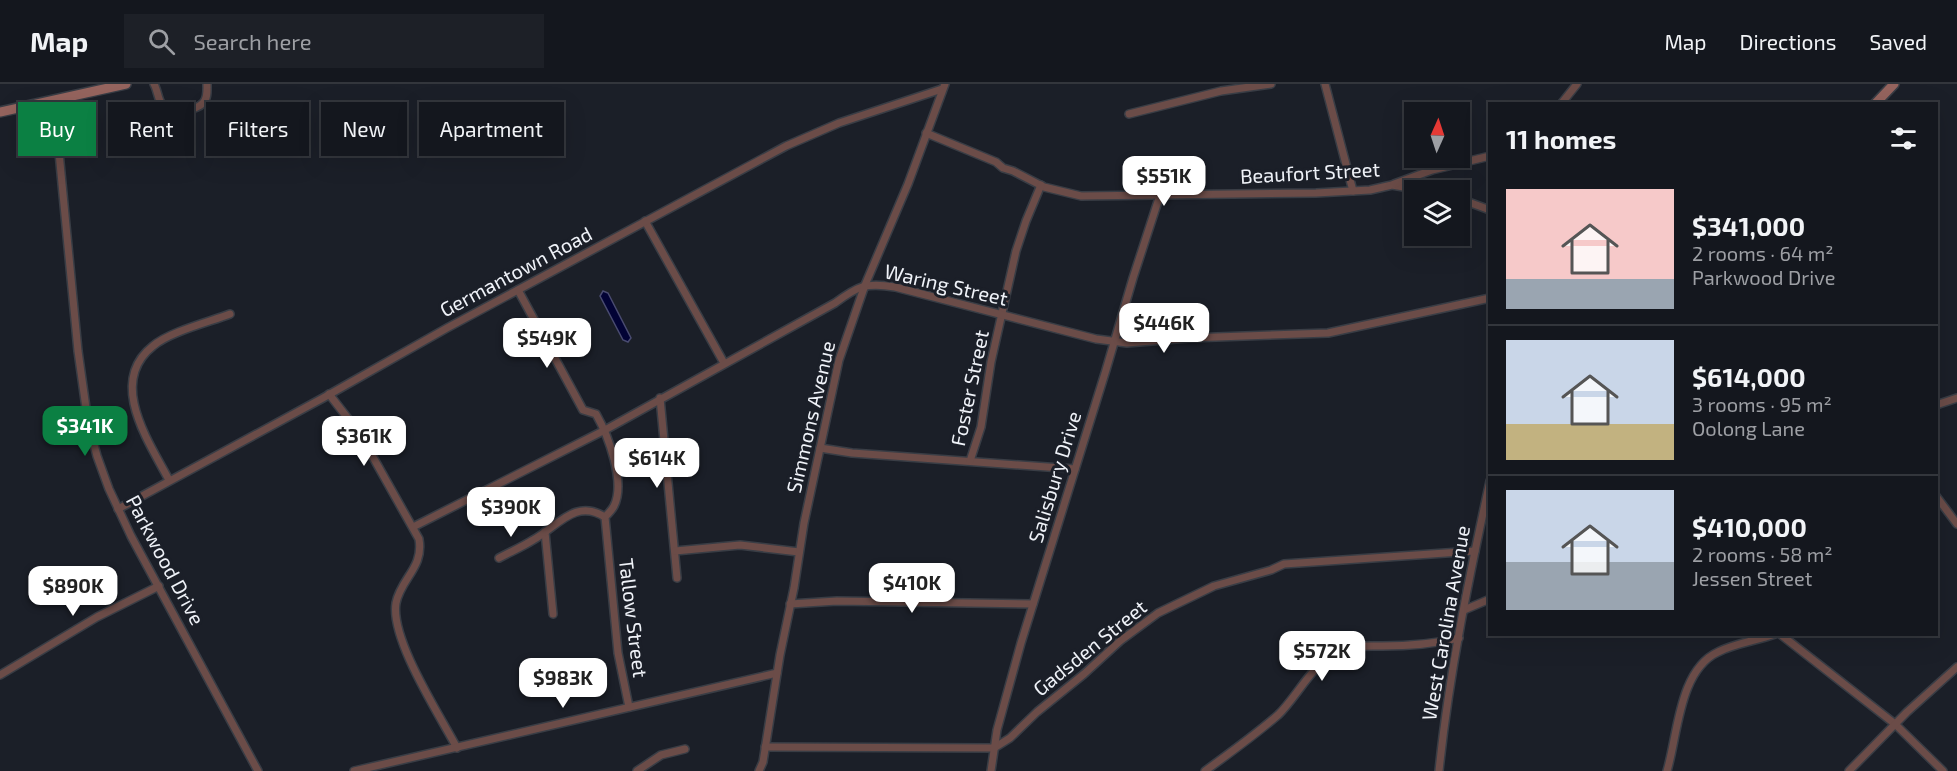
<!DOCTYPE html>
<meta charset="utf-8">
<style>
:root{--surface:#14171e;--page:#1d2027;--text:#f1f3f6;--muted:#9d9fa4;--line:#33363c;--accent:#0b8043}
body{margin:0;font-family:"Exo 2",sans-serif;background:var(--page);color:var(--text);height:100vh;display:flex;flex-direction:column;font-size:22px;white-space:nowrap}
*{box-sizing:border-box;margin:0}
p{font-size:20px;color:var(--muted)}
.icon{flex:none;width:33px;height:33px;fill:none;stroke:currentColor;stroke-width:2;stroke-linecap:round;stroke-linejoin:round}
.map{position:relative;flex:1;overflow:hidden}
.panel{position:absolute;left:1488px;top:18px;width:450px;height:534px;display:flex;flex-direction:column;background:var(--surface);border-radius:0px;box-shadow:0 6px 24px #0002,0 0 0 2px var(--line)}
.panel>*{flex:none}
.banner{position:absolute;left:18px;top:18px;width:570px;height:54px;display:flex;gap:12px}
.needle{width:39px;rotate:3deg}
.tools{position:absolute;left:1404px;top:18px;display:grid;gap:12px}
.tools a{display:grid;place-items:center;width:66px;height:66px;border-radius:0px;background:var(--surface);box-shadow:0 6px 24px #0002,0 0 0 2px var(--line);font-size:30px}
.price{position:absolute;translate:-50% -51px;padding:0 14px;border-radius:12px;background:#fff;color:#222;font-size:20px;line-height:39px;filter:drop-shadow(0 2px 3px #0008)}
.price::after{content:'';position:absolute;left:50%;top:36px;width:18px;height:14px;margin-left:-9px;background:inherit;clip-path:polygon(0 0,100% 0,50% 100%)}
.price.selected{background:var(--accent);color:#fff}
ul{padding:0;list-style:none}
li{display:flex;align-items:center;gap:18px;height:150px;padding:0 18px}
li+li{border-top:2px solid var(--line)}
li span{display:grid;place-items:center;flex:none;width:168px;height:120px;border-radius:0px;color:#555}
li>.icon{margin-inline-start:auto}
span .icon{width:72px;height:72px;fill:#fffc;stroke-width:1}
li b{font-size:26px}
h2{display:flex;justify-content:space-between;align-items:center;height:72px;padding:0 18px;font-size:26px}
.chip{padding:0 21px;border-radius:0px;background:var(--surface);box-shadow:0 6px 24px #0002,0 0 0 2px var(--line);font-size:21px;line-height:54px}
.chip.selected{background:var(--accent);color:#fff}
header{display:flex;align-items:center;gap:36px;box-sizing:border-box;height:84px;padding:0 30px;background:var(--surface);border-bottom:2px solid var(--line)}
header strong{font-size:28px}
nav{display:flex;gap:33px;margin-inline-start:auto;font-size:21px}
.search{width:420px;height:54px;background:var(--page);display:flex;align-items:center;gap:15px;box-sizing:border-box;padding:0 21px;border-radius:0px;color:var(--muted);font-size:22px}
.map>svg:first-child{display:block}
.water{fill:#020335;stroke:#494b70;stroke-width:1.5}
.lines{fill:none;stroke-linecap:round;stroke-linejoin:round}
.street-casing{stroke:#393d45;stroke-width:10}
.secondary-casing{stroke:#393d45;stroke-width:12}
.street{stroke:#6b4c48;stroke-width:7}
.secondary{stroke:#95645e;stroke-width:9}
.labels{text-anchor:middle;stroke-width:6;stroke-linejoin:round;paint-order:stroke}
.street-label{font-size:20px;fill:#eff2f8;stroke:#1b1f28}
</style>
<header>
<strong>Map</strong>
<div class="search"><svg class="icon" aria-label="search" viewBox="0 0 24 24"><circle cx="10" cy="10" r="6"/><path d="M15 15l6 6"/></svg>Search here</div>
<nav><a>Map</a><a>Directions</a><a>Saved</a></nav>
</header>
<div class="map">
<svg width="1957" height="687" viewBox="0 0 1957 687">
<rect width="100%" height="100%" fill="#1b1f28"/>
<polygon class="water" points="603,207 608,209 631,254 628,258 623,256 600,212"/>
<g class="lines">
<g class="street-casing">
<g id="street">
<path d="M154,0C158,7 158,17 163,22C170,31 197,26 203,19C208,14 207,6 207,0"/>
<polyline points="1325,0 1353,107"/>
<polyline points="54,16 78,267 88,338 97,372 109,405 131,452 258,687"/>
<polyline points="1561,20 1577,0"/>
<polyline points="1129,30 1221,7 1271,0"/>
<polyline points="926,49 996,78 1003,84 1013,87 1044,103 1081,112 1316,109 1370,106 1392,101 1421,106"/>
<polyline points="1394,100 1432,86 1490,72"/>
<polyline points="1460,115 1490,126"/>
<polyline points="645,137 724,279"/>
<path d="M518,206L583,326L596,330C608,351 626,398 614,422C612,426 608,430 605,433L618,569L629,623"/>
<path d="M329,310L360,350L419,455C424,484 401,494 396,519C390,555 439,630 457,664"/>
<polyline points="660,314 677,494"/>
<polyline points="1936,321 1957,314"/>
<polyline points="820,364 852,369 1075,385"/>
<polyline points="970,377 981,343 991,278 1016,167 1026,137 1041,101"/>
<path d="M169,396C149,358 107,298 153,262C169,248 209,238 230,230"/>
<polyline points="1936,412 1957,440"/>
<polyline points="118,425 323,314 447,244 786,62 839,39 942,5"/>
<path d="M413,443L605,346L835,219C858,202 866,198 895,203L1096,255L1127,259L1189,254L1328,249L1490,214"/>
<polyline points="545,448 553,530"/>
<polyline points="675,467 740,461 799,468"/>
<path d="M499,474C510,468 522,463 533,456C557,443 575,414 605,433"/>
<polyline points="790,520 837,517 1033,520"/>
<polyline points="1464,526 1490,515"/>
<polyline points="1780,550 1895,640 1943,687"/>
<polyline points="0,591 97,533 159,502"/>
<polyline points="765,663 994,664 1010,654 1037,628 1084,590 1120,557 1158,529 1214,502 1271,486 1284,480 1475,467"/>
<polyline points="354,687 777,589"/>
<polyline points="637,687 661,671 685,665"/>
<polyline points="759,687 763,678 780,571 794,504 804,439 839,276 865,201 908,100 945,0"/>
<polyline points="991,687 997,646 1021,559 1106,286 1133,194 1160,111"/>
<path d="M1205,687C1230,669 1255,651 1278,631C1297,613 1315,575 1341,566C1353,561 1369,562 1382,562C1407,562 1434,560 1459,554"/>
<path d="M1439,687C1449,590 1469,493 1490,397"/>
<path d="M1667,687C1678,650 1679,586 1718,568C1736,559 1756,557 1775,550"/>
<polyline points="1849,687 1907,628 1957,583"/>
</g>
</g>
<g class="secondary-casing">
<g id="secondary">
<polyline points="1875,20 1894,0"/>
<polyline points="0,28 126,0"/>
</g>
</g>
<use href="#street" class="street"/>
<use href="#secondary" class="secondary"/>
</g>
<g class="labels">
<g class="street-label">
<text transform="translate(1310 89) rotate(-3)" y="7">Beaufort Street</text>
<text transform="translate(516 188) rotate(-28)" y="7">Germantown Road</text>
<text transform="translate(946 201) rotate(13)" y="7">Waring Street</text>
<text transform="translate(970 304) rotate(-78)" y="7">Foster Street</text>
<text transform="translate(811 333) rotate(-77)" y="7">Simmons Avenue</text>
<text transform="translate(1055 393) rotate(-73)" y="7">Salisbury Drive</text>
<text transform="translate(165 476) rotate(62)" y="7">Parkwood Drive</text>
<text transform="translate(633 534) rotate(83)" y="7">Tallow Street</text>
<text transform="translate(1446 539) rotate(-80)" y="7">West Carolina Avenue</text>
<text transform="translate(1090 564) rotate(-39)" y="7">Gadsden Street</text>
</g>
</g>
</svg>
<div class="tools">
<a><svg class="needle" viewBox="-14 -14 28 28"><path d="M0-13l5 13h-10z" fill="#e53935"/><path d="M0 13l5-13h-10z" fill="#9d9fa4"/></svg></a>
<a><svg class="icon" aria-label="layers" viewBox="0 0 24 24"><path d="M12 4l9 5-9 5-9-5zM3 14l9 5 9-5"/></svg></a>
</div>
<b class="price" style="left:1164px;top:123px">$551K</b>
<b class="price" style="left:1164px;top:270px">$446K</b>
<b class="price" style="left:547px;top:285px">$549K</b>
<b class="price selected" style="left:85px;top:373px">$341K</b>
<b class="price" style="left:364px;top:383px">$361K</b>
<b class="price" style="left:657px;top:405px">$614K</b>
<b class="price" style="left:511px;top:454px">$390K</b>
<b class="price" style="left:912px;top:530px">$410K</b>
<b class="price" style="left:73px;top:533px">$890K</b>
<b class="price" style="left:1322px;top:598px">$572K</b>
<b class="price" style="left:563px;top:625px">$983K</b>
<div class="banner">
<a class="chip selected">Buy</a>
<a class="chip">Rent</a>
<a class="chip">Filters</a>
<a class="chip">New</a>
<a class="chip">Apartment</a>
</div>
<section class="panel">
<h2>11 homes<svg class="icon" aria-label="filters" viewBox="0 0 24 24"><path d="M4 7h16M4 17h16"/><circle cx="9" cy="7" r="2"/><circle cx="15" cy="17" r="2"/></svg></h2>
<ul>
<li><span style="background:linear-gradient(#f6c9c9 75%,#9aa5b1 0)"><svg class="icon" aria-label="home" viewBox="0 0 24 24"><path d="M3 11l9-7 9 7M6 9v11h12V9"/></svg></span><div><b>$341,000</b><p>2 rooms · 64 m²</p><p>Parkwood Drive</p></div></li>
<li><span style="background:linear-gradient(#c9d6e8 70%,#c2b280 0)"><svg class="icon" aria-label="home" viewBox="0 0 24 24"><path d="M3 11l9-7 9 7M6 9v11h12V9"/></svg></span><div><b>$614,000</b><p>3 rooms · 95 m²</p><p>Oolong Lane</p></div></li>
<li><span style="background:linear-gradient(#c9d6e8 60%,#9aa5b1 0)"><svg class="icon" aria-label="home" viewBox="0 0 24 24"><path d="M3 11l9-7 9 7M6 9v11h12V9"/></svg></span><div><b>$410,000</b><p>2 rooms · 58 m²</p><p>Jessen Street</p></div></li>
</ul>
</section>
</div>
